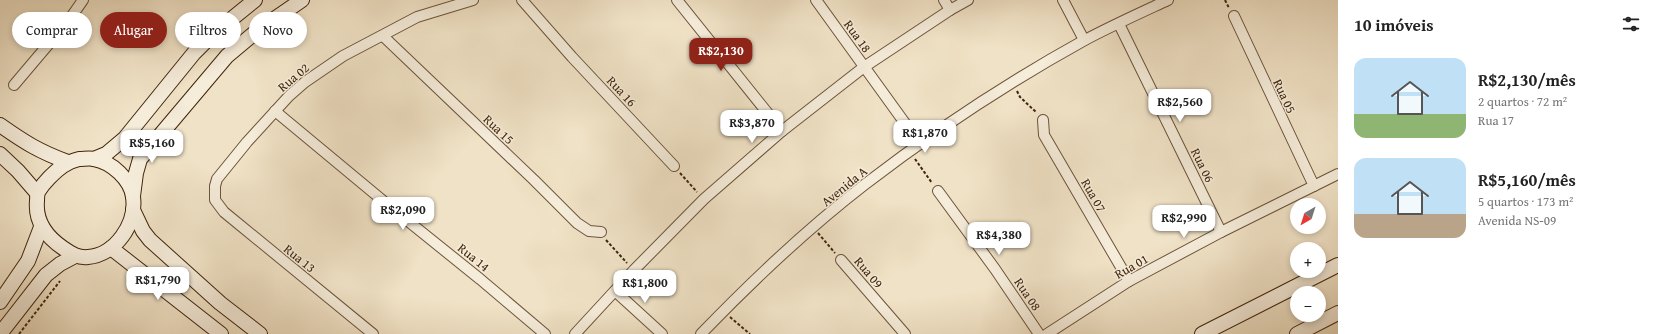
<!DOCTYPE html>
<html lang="pt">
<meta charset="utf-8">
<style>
:root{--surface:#fff;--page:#f6f6f6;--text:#222;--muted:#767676;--accent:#8f2418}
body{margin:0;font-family:"Gentium Book Plus",serif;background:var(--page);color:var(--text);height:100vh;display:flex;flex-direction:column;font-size:15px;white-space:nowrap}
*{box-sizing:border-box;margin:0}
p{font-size:13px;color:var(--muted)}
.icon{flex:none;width:22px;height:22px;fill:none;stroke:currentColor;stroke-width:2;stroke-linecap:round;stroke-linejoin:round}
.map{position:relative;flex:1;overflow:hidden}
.drawer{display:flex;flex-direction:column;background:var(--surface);width:320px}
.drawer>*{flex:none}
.guide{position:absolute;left:12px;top:12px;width:380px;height:36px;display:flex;gap:8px}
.needle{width:26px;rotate:219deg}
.controls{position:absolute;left:1290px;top:198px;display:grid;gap:8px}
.controls a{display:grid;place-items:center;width:36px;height:36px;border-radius:50%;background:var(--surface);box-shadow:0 2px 6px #0003;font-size:20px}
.price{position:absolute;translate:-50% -34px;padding:0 9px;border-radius:8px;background:#fff;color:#222;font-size:13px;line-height:26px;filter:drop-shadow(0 1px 2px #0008)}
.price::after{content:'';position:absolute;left:50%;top:24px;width:12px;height:9px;margin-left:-6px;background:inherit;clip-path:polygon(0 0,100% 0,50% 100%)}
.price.selected{background:var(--accent);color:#fff}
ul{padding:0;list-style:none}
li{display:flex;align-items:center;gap:12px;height:100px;padding:0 16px}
li span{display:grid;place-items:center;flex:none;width:112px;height:80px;border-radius:12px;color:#555}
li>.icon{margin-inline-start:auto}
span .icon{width:48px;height:48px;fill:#fffc;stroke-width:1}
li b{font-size:17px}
h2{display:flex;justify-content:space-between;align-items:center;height:48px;padding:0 16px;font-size:17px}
.chip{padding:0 14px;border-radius:18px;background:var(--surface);box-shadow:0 2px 6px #0003;font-size:14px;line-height:36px}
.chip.selected{background:var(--accent);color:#fff}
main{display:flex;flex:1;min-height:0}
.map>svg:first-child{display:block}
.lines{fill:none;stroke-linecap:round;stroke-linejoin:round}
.street-casing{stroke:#6c543a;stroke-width:12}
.secondary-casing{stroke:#40250c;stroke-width:16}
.path{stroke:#40250c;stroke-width:2;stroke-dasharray:3 2;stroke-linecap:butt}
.street{stroke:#f5ecda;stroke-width:10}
.secondary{stroke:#f5ecda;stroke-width:14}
.labels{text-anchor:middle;stroke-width:3;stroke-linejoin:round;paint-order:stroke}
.street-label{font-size:13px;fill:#40250c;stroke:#f5ecda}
</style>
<main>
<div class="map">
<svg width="1338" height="334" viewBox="0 0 1338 334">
<rect width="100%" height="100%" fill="#f0e2c6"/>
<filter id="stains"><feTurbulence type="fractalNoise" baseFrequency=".005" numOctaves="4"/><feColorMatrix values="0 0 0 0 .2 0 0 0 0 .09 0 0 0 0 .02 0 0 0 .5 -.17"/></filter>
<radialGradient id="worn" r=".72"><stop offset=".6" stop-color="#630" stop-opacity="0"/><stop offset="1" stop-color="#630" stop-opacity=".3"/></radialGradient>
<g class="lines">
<g class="street-casing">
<g id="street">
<polyline points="522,0 572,57 674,166"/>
<polyline points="677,0 782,131"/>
<polyline points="816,0 920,144"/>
<polyline points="944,0 950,10"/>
<polyline points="1063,0 1084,40"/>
<polyline points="1234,16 1314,186"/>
<polyline points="1119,24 1221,232"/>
<polyline points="383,36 534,180 577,223 589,231 601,232"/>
<polyline points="14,85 69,20 83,0"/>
<polyline points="275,111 393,209 480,279 545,334"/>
<polyline points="1043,120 1044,135 1129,281"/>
<polyline points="938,191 995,269 1039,334"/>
<polyline points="841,260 905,334"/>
<polyline points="615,291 662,334"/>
<polyline points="373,334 224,212 215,200 215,186 217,179 247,142 289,96 305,82 343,56 417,17 473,0"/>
<polyline points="575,334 634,270 704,199 782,131 864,67 950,10 968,0"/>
<path d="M701,334C752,281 806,230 864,185C933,132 1007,83 1083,41C1111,26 1140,13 1168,0"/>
<polyline points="1047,334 1129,281 1221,232 1338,174"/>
</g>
</g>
<g class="secondary-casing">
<g id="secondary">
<path d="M0,125C24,142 40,152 68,162"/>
<polyline points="0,154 18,171 37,193"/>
<path d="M79,159C84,159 90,158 94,159C112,162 131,180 133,197C137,224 115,255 88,257C78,258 72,254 63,248C47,237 35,222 37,201C37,198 37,195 38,192C41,187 45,182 49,178C59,168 66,162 79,159Z"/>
<polyline points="94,159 106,154 125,138 194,53 213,34 255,0"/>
<polyline points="133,196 136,173 140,159 227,56 257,31 302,0"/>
<polyline points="133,210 143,231 150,240 220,303 260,334"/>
<polyline points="111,248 221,334"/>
<polyline points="0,302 28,261 41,227"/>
<polyline points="0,334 46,275 60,264 75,256"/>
<polyline points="1202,334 1338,265"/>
<polyline points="1297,334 1338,313"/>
</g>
</g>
<g class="path">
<polyline points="1225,0 1229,8"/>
<polyline points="1017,91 1020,97 1037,113"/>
<polyline points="915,159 932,183"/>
<polyline points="680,173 697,192"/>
<polyline points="818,233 835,253"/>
<polyline points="606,240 627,263"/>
<polyline points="730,317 750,334"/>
<polyline points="19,334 60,281"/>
</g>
<use href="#street" class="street"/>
<use href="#secondary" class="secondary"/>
</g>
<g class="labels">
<g class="street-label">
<text transform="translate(858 36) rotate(54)" y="5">Rua 18</text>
<text transform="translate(293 77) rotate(-40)" y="5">Rua 02</text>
<text transform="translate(622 91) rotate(47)" y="5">Rua 16</text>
<text transform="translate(1285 96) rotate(65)" y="5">Rua 05</text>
<text transform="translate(499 129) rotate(43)" y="5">Rua 15</text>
<text transform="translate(1203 165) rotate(64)" y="5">Rua 06</text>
<text transform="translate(844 186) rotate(-39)" y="5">Avenida A</text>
<text transform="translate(1094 195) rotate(60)" y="5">Rua 07</text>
<text transform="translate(474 257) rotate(39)" y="5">Rua 14</text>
<text transform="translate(300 258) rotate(39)" y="5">Rua 13</text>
<text transform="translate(1131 266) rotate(-30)" y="5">Rua 01</text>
<text transform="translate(869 272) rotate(50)" y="5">Rua 09</text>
<text transform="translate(1028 294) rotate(56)" y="5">Rua 08</text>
</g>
</g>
<rect width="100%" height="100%" filter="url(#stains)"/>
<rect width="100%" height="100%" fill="url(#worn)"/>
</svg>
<div class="controls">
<a><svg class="needle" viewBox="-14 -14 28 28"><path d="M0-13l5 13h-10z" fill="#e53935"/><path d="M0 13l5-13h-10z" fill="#767676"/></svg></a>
<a>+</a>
<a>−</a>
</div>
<b class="price selected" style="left:721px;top:72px">R$2,130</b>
<b class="price" style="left:1180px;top:123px">R$2,560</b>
<b class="price" style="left:752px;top:144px">R$3,870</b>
<b class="price" style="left:925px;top:154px">R$1,870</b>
<b class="price" style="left:152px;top:164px">R$5,160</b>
<b class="price" style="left:403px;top:231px">R$2,090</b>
<b class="price" style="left:1184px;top:239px">R$2,990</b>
<b class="price" style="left:999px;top:256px">R$4,380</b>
<b class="price" style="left:158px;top:301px">R$1,790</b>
<b class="price" style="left:645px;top:304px">R$1,800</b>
<div class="guide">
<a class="chip">Comprar</a>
<a class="chip selected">Alugar</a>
<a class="chip">Filtros</a>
<a class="chip">Novo</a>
</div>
</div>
<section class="drawer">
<h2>10 imóveis<svg class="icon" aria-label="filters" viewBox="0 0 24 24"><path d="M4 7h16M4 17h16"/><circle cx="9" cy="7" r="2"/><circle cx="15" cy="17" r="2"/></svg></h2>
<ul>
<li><span style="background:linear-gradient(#bfe0f5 70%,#8fb573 0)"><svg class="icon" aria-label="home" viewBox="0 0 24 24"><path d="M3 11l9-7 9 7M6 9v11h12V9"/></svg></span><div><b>R$2,130/mês</b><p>2 quartos · 72 m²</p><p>Rua 17</p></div></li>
<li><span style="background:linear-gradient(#bfe0f5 70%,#b9a48a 0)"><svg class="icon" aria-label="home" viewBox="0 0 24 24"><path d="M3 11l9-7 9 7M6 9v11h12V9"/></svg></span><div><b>R$5,160/mês</b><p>5 quartos · 173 m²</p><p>Avenida NS-09</p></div></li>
</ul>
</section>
</main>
